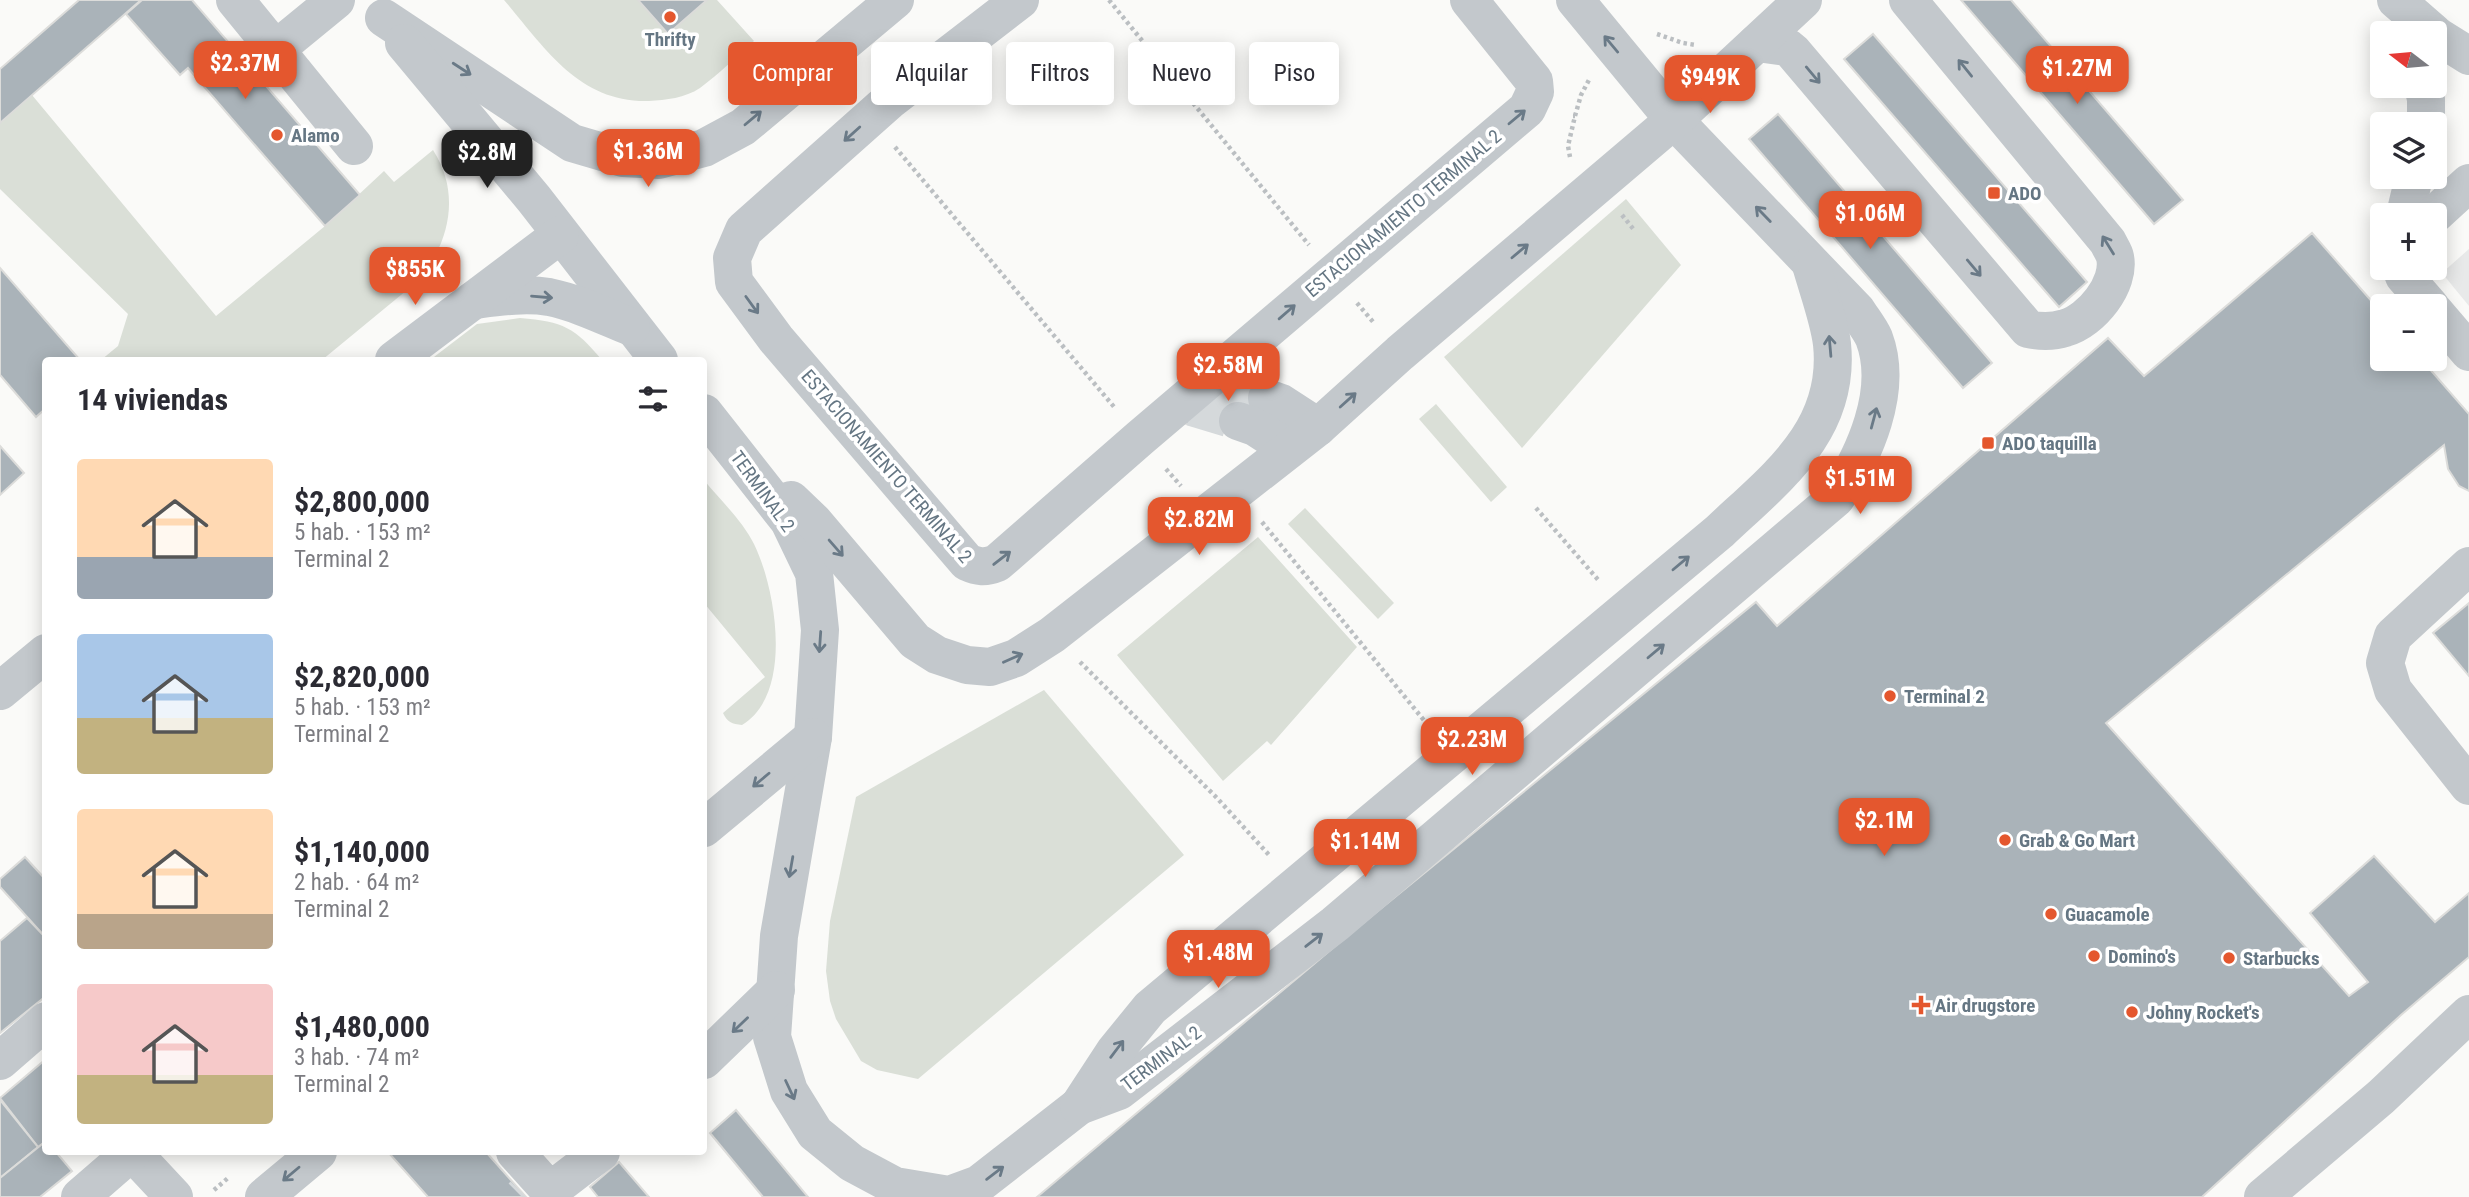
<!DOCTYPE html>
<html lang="es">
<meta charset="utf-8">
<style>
:root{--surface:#fff;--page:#f7f7f7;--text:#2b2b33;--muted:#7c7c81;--accent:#e4572e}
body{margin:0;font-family:"Roboto Condensed",sans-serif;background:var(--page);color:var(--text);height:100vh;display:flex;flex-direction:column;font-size:26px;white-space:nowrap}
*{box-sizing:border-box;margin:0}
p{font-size:23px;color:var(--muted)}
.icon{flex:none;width:38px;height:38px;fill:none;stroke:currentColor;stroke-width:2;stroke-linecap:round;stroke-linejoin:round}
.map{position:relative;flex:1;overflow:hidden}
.panel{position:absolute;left:42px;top:357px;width:665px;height:798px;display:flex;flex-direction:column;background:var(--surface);border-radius:7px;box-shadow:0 4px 18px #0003}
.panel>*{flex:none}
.guide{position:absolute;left:728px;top:42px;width:665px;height:63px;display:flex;gap:14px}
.needle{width:46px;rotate:286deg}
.controls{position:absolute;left:2370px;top:21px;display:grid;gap:14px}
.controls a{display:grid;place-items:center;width:77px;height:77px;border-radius:7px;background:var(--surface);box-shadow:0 4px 18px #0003;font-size:35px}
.price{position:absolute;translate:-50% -60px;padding:0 16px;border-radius:14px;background:var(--accent);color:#fff;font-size:23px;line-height:46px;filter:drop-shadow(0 2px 4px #0008)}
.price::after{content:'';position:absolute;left:50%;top:42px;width:21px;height:16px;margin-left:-10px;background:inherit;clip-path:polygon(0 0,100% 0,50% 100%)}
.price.selected{background:#222;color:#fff}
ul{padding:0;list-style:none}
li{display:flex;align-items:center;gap:21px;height:175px;padding:0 35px}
li span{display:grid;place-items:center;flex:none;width:196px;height:140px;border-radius:7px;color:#555}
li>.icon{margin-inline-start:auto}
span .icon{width:84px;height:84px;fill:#fffc;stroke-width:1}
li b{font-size:30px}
h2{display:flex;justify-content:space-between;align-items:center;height:84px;padding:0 35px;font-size:30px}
.tag{padding:0 24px;border-radius:7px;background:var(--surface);box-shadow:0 4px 18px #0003;font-size:24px;line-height:63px}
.tag.selected{background:var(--accent);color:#fff}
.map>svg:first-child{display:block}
.built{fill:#e8e9e9}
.green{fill:#dadfd7}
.building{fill:#aab3b9;stroke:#dcdcda;stroke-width:2}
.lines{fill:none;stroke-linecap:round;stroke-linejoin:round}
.minor-tunnel{stroke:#d5d9db;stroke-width:38;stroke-dasharray:38 19;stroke-linecap:butt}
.path{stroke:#bbbfc2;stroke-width:4.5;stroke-dasharray:3.5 3.5;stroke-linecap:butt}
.minor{stroke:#c3c8cc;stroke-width:38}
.oneway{stroke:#6a7a87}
.poi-dot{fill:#e4572e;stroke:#fff;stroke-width:2.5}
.labels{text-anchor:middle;stroke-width:7;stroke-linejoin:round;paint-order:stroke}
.poi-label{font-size:19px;font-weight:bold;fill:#657683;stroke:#fff;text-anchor:start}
.street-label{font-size:19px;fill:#657683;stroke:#fff}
</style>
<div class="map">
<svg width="2469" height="1197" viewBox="0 0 2469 1197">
<rect width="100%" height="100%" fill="#fafaf8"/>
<polygon class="built" points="2469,249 2469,306 2442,273"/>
<g class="green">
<path d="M504,0H639L668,34L707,0H717L754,41C736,57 719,74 700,88C685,98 666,100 649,101C579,103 545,48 504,0Z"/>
<path d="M32,95L216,316L325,226L384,171L394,182L433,150C461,193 450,243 418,281L322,360H101L118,346L128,314L0,189V123Z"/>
<polygon points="1626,199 1681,265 1522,448 1444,357"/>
<path d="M520,318C564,322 574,327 602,360H430L477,324Z"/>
<polygon points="1436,404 1507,487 1491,502 1419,419"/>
<path d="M704,480C720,500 742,520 754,544C776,589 794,694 742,725C732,724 727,722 723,713L765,677L704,603Z"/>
<polygon points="1305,508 1394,603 1378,619 1288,524"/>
<polygon points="1258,537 1357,647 1271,745 1267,741 1223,781 1117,655"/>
<polygon points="1044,690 1184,855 918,1079 877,1070 861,1061 836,1019 830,1001 826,971 830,921 856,797"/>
</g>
<g class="building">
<polygon points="79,0 141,0 0,123 0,69"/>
<polygon points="142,0 192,0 360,195 325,226 188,68 180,75 126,14"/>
<polygon points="638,0 707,0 668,34"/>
<polygon points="1961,0 2011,0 2183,200 2154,224"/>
<polygon points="1873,34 2087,282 2059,307 1844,59"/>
<polygon points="1778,114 1992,363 1963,388 1749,139"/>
<polygon points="2312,233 2382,313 2382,359 2421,359 2469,414 2469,491 2459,486 2448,469 2444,445 2106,723 2349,996 2368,982 2310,913 2374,856 2435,922 2469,893 2469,957 2401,1015 2202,1197 1037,1197 1346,937 1756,602 1777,626 2108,338 2144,376"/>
<polygon points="0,268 80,360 46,360 46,408 36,417 0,375"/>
<polygon points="1234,373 1280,387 1223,433 1175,421"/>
<polygon points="0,446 24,473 0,495"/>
<polygon points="2469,603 2469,676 2433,633"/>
<polygon points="25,857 46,880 46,938 0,887 0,879"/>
<polygon points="27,918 46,938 46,996 0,1033 0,941"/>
<polygon points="46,1059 46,1141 38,1147 0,1098"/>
<polygon points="0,1100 38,1147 0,1178"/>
<polygon points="736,1110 808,1197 763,1197 710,1133"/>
<polygon points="46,1141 46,1152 56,1152 72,1171 40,1197 0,1197 0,1178"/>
<polygon points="388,1152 486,1152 526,1197 428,1197"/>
<polygon points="619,1162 649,1197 598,1197 590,1187"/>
</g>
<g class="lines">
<g class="minor-tunnel">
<polyline points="1220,384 1267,398"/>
<polyline points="1192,407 1238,421"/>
<polyline points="522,1197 524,1195"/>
</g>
<g class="path">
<polyline points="1109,0 1309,245"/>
<polyline points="1657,34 1683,43 1696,45"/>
<polyline points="1575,116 1581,95 1590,78"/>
<polyline points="895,147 1115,408"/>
<polyline points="1570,157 1568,146 1575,116 1573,116"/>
<polyline points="1622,215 1635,231"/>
<polyline points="1357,303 1374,323"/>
<polyline points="1166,469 1181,486"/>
<polyline points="1536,508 1600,582"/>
<polyline points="1262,522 1427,724"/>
<polyline points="1080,662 1216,797 1270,856"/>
<polyline points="214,1190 228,1178"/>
</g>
<g class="minor">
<polyline points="235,0 354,146"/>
<path d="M1020,0L889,101L744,230L732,258L734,282L776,339L967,562C978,567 985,568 997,563L1140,438L1527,109L1535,92L1534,81L1469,0"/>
<polyline points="2396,0 2434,33"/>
<polyline points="384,18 572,143 623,158 659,160 704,148 743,127 895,0"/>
<polyline points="2434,34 2469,56"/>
<polyline points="404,43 534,199 659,360"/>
<path d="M1757,43L1787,47L1793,52L2028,329C2041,332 2053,332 2065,328C2091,321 2121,284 2115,257C2114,252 2110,247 2108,242L1908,0"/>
<polyline points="275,50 336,0"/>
<polyline points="2423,86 2426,99 2426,124"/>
<polyline points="2405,215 2414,177"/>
<polyline points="2434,215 2469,183"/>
<polyline points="2401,268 2404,276 2430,306"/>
<path d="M474,300C498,297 525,293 549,297C578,303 604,316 631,327"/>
<polyline points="2434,311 2469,352"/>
<polyline points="394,360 560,235"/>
<polyline points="1267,398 1281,403 1318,427"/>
<path d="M704,413L789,521L814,573L820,630L813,737L779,936L772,1037L789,1091L815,1133L852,1163L895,1186L949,1195L979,1184L1079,1106L1119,1091L1335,924L1836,498C1864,455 1894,391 1874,338C1870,329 1862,319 1857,311L1674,120L1575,0"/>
<polyline points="1238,421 1255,427 1289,449"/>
<polyline points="791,500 814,522 915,641 937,655 967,665 990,667 1016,658 1052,635 1318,427 1400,353 1674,120 1803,0"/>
<polyline points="2469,566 2393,636 2385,663 2393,690 2469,786"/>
<polyline points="0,691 46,653"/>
<polyline points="704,828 813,737"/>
<polyline points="704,1060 776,990"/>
<polyline points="0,1061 46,1021"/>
<path d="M1079,1106L1115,1051L1150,1008L1720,531C1776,478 1841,431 1832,344C1829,319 1818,290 1811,265"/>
<polyline points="132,1152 174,1197"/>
<polyline points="515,1152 550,1191 601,1152"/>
<polyline points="80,1197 132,1152"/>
<polyline points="264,1197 318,1152"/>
<polyline points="2263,1197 2381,1097 2469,1014"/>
</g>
</g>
<defs><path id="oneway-shaft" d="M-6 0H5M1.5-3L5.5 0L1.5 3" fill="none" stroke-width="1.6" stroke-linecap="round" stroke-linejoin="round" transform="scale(1.75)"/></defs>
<g class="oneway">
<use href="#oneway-shaft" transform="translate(1611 44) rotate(-130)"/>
<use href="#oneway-shaft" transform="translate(1965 68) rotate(-129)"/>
<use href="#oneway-shaft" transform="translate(462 69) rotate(33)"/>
<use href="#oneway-shaft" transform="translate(1813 75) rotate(50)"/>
<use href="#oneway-shaft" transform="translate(1517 117) rotate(-40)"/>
<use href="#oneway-shaft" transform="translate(753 118) rotate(-40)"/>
<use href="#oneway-shaft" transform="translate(852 134) rotate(138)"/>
<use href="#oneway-shaft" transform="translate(1763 214) rotate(-134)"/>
<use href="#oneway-shaft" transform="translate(2108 245) rotate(-122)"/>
<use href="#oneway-shaft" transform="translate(1520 251) rotate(-40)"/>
<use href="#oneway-shaft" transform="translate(1974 268) rotate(50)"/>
<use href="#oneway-shaft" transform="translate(542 297) rotate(5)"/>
<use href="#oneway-shaft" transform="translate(752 305) rotate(54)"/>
<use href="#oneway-shaft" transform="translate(1287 312) rotate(-41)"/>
<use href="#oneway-shaft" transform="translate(1830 346) rotate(-95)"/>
<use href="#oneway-shaft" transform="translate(1348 400) rotate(-42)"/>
<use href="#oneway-shaft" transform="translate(1874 418) rotate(-75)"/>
<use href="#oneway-shaft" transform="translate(836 548) rotate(49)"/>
<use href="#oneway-shaft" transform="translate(1002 558) rotate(-38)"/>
<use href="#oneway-shaft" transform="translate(1681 563) rotate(-40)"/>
<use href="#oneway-shaft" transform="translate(820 642) rotate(94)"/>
<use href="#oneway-shaft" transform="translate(1656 651) rotate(-40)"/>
<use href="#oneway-shaft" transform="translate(1013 658) rotate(-24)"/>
<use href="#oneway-shaft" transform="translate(761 780) rotate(140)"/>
<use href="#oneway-shaft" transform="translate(791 867) rotate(100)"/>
<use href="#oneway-shaft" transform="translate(1314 940) rotate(-38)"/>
<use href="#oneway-shaft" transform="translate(740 1025) rotate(136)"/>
<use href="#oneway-shaft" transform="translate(1117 1049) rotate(-53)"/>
<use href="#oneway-shaft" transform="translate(790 1090) rotate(65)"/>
<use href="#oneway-shaft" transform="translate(995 1173) rotate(-37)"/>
<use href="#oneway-shaft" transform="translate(291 1174) rotate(140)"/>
</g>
<g class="poi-dot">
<circle cx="670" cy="17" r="7"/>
<circle cx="277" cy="135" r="7"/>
<rect x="1987" y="186" width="14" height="14" rx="3.5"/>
<rect x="1981" y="436" width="14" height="14" rx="3.5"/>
<circle cx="1890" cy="696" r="7"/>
<circle cx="2005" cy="840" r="7"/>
<circle cx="2051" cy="914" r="7"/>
<circle cx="2094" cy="956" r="7"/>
<circle cx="2229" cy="958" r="7"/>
<path d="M1917.5 994.5h7v7h7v7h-7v7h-7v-7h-7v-7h7z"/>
<circle cx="2132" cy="1012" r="7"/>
</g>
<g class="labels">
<g class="poi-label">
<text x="670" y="46" text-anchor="middle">Thrifty</text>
<text x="291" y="142">Alamo</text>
<text x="2008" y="200">ADO</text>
<text x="2002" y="450">ADO taquilla</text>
<text x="1904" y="703">Terminal 2</text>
<text x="2019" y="847">Grab &amp; Go Mart</text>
<text x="2065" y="921">Guacamole</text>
<text x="2108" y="963">Domino's</text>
<text x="2243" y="965">Starbucks</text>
<text x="1935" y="1012">Air drugstore</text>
<text x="2146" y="1019">Johny Rocket's</text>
</g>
<g class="street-label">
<text transform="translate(1403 213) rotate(-40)" y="7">ESTACIONAMIENTO TERMINAL 2</text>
<text transform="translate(887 466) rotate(49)" y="7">ESTACIONAMIENTO TERMINAL 2</text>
<text transform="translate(763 491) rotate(54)" y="7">TERMINAL 2</text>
<text transform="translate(1161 1058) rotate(-37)" y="7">TERMINAL 2</text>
</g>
</g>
</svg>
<div class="controls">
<a><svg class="needle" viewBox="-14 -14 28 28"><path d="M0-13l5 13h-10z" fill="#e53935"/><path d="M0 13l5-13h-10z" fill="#7c7c81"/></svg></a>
<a><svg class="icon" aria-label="layers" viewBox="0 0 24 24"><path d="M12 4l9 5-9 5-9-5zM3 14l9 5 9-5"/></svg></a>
<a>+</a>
<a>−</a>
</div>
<b class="price" style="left:245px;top:101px">$2.37M</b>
<b class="price" style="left:2077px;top:106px">$1.27M</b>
<b class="price" style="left:1710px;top:115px">$949K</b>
<b class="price" style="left:648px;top:189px">$1.36M</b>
<b class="price selected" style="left:487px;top:190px">$2.8M</b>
<b class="price" style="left:1870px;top:251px">$1.06M</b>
<b class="price" style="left:415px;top:307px">$855K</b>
<b class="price" style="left:1228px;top:403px">$2.58M</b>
<b class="price" style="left:1860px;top:516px">$1.51M</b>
<b class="price" style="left:1199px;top:557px">$2.82M</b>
<b class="price" style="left:1472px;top:777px">$2.23M</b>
<b class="price" style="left:1884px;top:858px">$2.1M</b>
<b class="price" style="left:1365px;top:879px">$1.14M</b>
<b class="price" style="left:1218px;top:990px">$1.48M</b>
<div class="guide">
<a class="tag selected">Comprar</a>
<a class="tag">Alquilar</a>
<a class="tag">Filtros</a>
<a class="tag">Nuevo</a>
<a class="tag">Piso</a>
</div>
<section class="panel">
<h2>14 viviendas<svg class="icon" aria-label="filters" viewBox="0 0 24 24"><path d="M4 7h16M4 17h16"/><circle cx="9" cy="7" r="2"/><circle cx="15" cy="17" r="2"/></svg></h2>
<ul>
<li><span style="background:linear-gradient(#ffd9b3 70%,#9aa5b1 0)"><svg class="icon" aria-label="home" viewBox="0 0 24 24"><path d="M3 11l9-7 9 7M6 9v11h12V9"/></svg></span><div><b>$2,800,000</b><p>5 hab. · 153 m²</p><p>Terminal 2</p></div></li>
<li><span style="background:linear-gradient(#a9c7e8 60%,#c2b280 0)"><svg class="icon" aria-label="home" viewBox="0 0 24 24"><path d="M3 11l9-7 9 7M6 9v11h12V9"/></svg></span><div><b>$2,820,000</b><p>5 hab. · 153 m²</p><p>Terminal 2</p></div></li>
<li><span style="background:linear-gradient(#ffd9b3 75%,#b9a48a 0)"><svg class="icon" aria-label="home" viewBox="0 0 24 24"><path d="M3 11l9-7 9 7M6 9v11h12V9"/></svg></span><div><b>$1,140,000</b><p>2 hab. · 64 m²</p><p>Terminal 2</p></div></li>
<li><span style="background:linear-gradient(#f6c9c9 65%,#c2b280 0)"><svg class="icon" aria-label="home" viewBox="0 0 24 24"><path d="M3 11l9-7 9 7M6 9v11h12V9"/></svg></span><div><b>$1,480,000</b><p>3 hab. · 74 m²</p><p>Terminal 2</p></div></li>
</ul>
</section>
</div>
